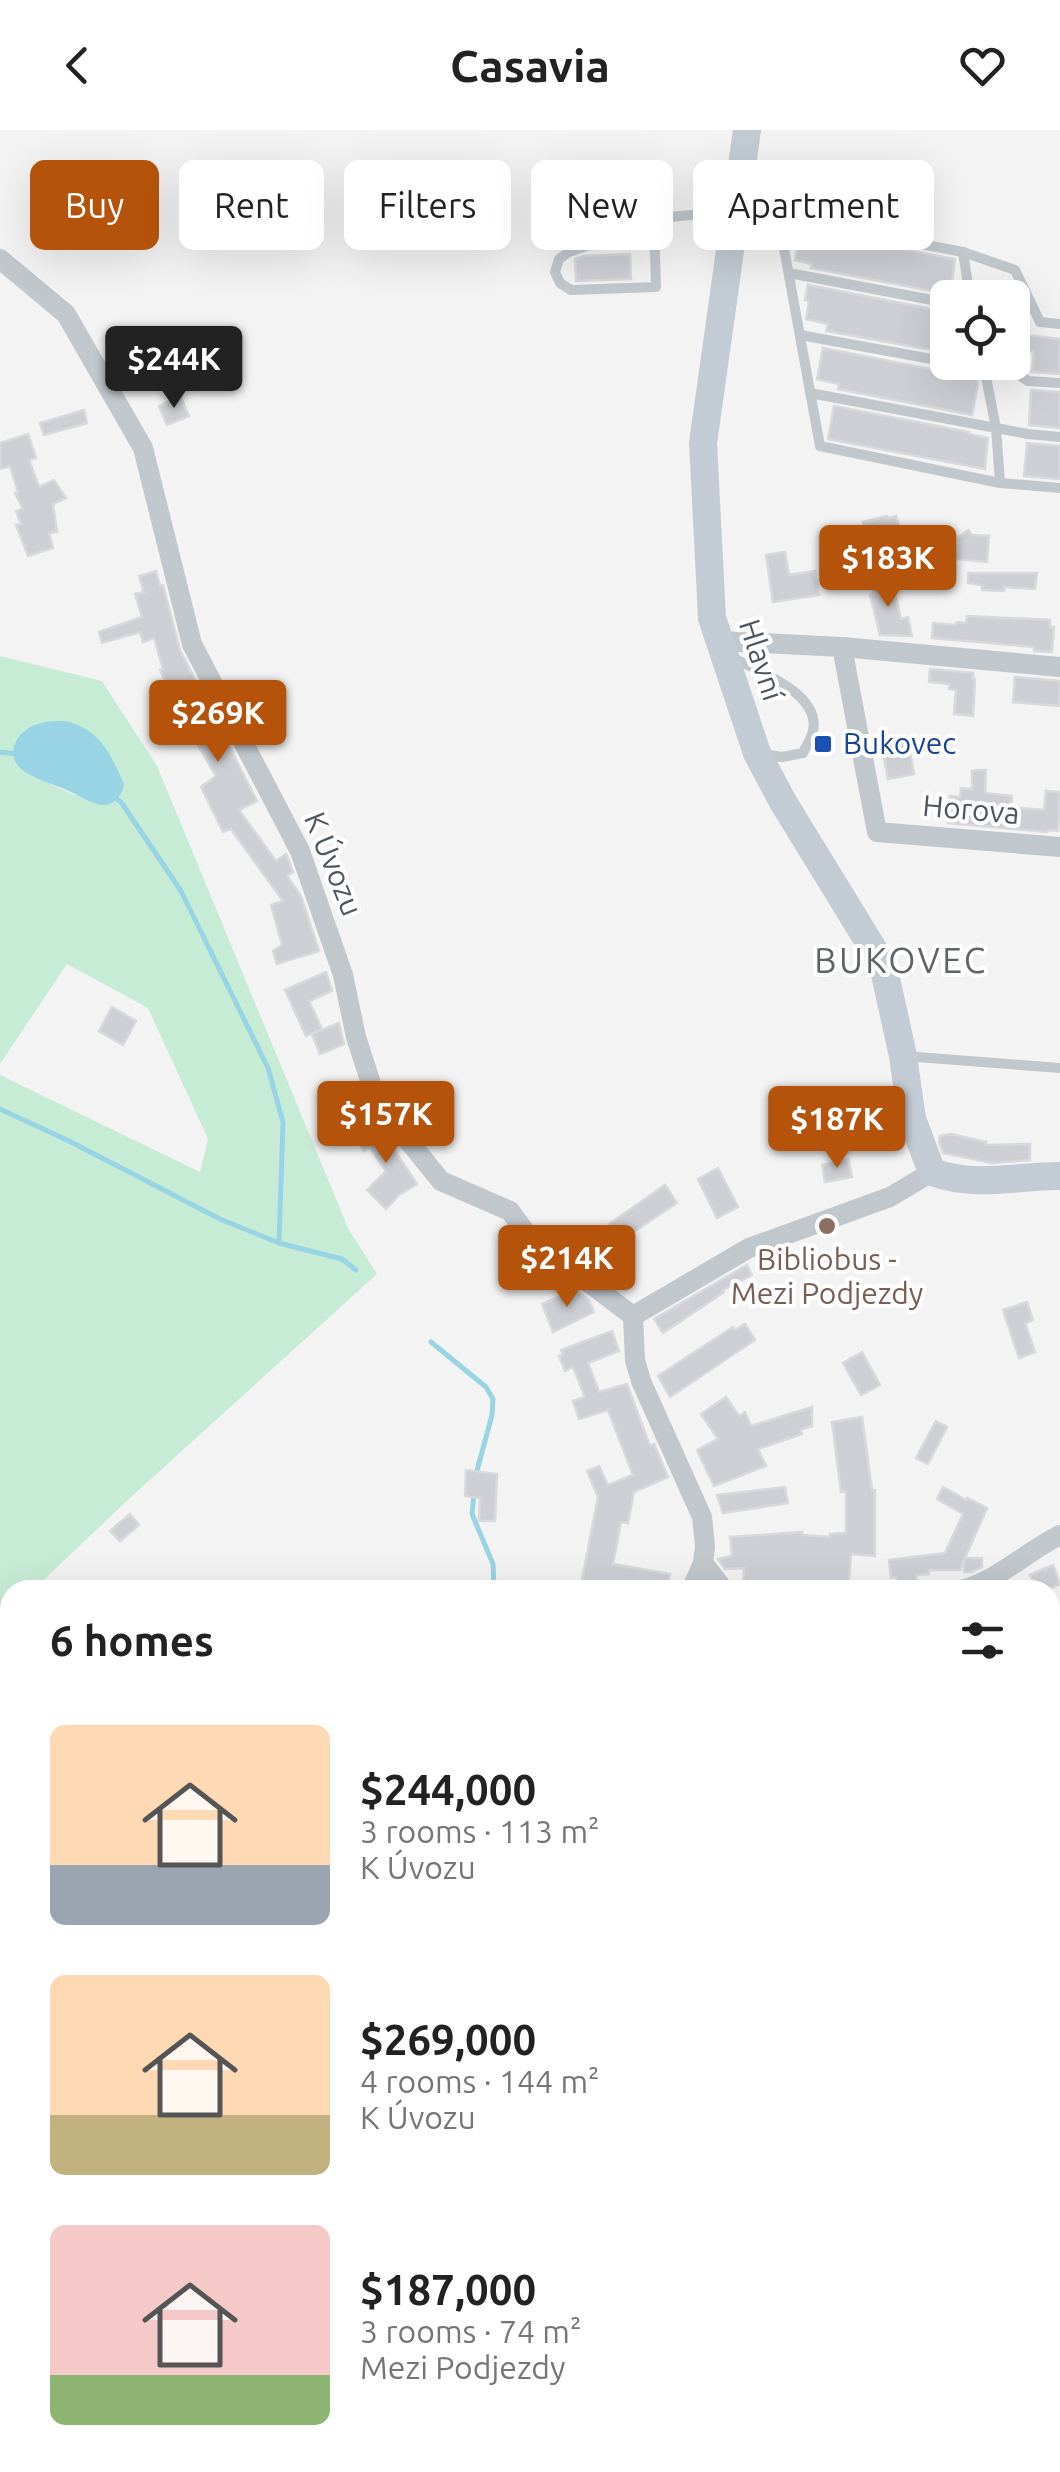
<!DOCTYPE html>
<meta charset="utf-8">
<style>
:root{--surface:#fff;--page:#f2f2f2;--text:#222;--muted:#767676;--accent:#b45309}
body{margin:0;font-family:Ubuntu,sans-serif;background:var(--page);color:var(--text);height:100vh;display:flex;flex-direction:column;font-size:38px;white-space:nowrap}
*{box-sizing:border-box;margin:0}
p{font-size:32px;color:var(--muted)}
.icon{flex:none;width:55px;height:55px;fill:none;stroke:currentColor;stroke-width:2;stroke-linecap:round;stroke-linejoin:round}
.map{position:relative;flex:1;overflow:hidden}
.details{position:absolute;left:0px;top:1450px;width:1060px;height:892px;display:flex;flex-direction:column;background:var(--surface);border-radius:30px 30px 0 0;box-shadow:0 10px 40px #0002}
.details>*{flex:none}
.top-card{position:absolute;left:30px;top:30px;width:1000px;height:90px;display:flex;gap:20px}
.fabs{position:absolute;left:930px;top:150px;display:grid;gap:20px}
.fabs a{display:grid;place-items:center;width:100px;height:100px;border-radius:15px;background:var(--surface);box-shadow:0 10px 40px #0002;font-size:50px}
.price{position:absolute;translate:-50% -85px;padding:0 22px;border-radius:10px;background:var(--accent);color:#fff;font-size:32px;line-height:65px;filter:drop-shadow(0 2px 5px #0008)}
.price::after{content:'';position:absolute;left:50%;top:60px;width:30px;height:22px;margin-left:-15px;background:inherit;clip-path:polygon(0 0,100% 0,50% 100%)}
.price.current{background:#222;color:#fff}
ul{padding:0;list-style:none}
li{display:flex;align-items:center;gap:30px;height:250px;padding:0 50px}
li span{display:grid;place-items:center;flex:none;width:280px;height:200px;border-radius:15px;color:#555}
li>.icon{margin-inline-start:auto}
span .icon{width:120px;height:120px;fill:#fffc;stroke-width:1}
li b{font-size:42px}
h2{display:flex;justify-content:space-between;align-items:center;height:120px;padding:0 50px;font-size:42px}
.chip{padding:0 35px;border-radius:15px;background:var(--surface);box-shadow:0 10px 40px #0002;font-size:35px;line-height:90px}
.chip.current{background:var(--accent);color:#fff}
header{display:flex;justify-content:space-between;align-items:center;height:130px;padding:0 50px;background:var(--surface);font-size:45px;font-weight:700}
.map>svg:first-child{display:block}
.green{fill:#c7ecd6;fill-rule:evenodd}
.water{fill:#99d4e5}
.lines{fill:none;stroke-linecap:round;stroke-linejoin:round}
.stream{stroke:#99d4e5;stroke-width:5}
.building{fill:#cdcfd4;stroke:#d7d9dd;stroke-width:2.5}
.lane{stroke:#c0c7cd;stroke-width:10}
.street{stroke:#c0c7cd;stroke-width:20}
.secondary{stroke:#c3cbd4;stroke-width:28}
.transit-dot{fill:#1a4fb4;stroke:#fff;stroke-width:4}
.education-dot{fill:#8d6e63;stroke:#fff;stroke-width:4}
.labels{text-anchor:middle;stroke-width:8;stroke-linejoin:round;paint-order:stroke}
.street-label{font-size:30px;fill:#4c565e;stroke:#fff}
.transit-label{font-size:30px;fill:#164399;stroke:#fff;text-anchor:start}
.education-label{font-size:30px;fill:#785e54;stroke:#fff}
.quarter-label{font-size:35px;letter-spacing:2.5px;fill:#606367;stroke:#fff}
</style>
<header><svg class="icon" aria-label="back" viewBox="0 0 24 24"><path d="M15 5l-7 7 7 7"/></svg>Casavia<svg class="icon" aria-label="heart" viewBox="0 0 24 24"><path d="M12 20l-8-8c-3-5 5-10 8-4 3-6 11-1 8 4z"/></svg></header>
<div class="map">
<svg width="1060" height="2342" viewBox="0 0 1060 2342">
<rect width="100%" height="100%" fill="#f4f3f3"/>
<g class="green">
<path d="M0,526L102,551L157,636L349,1100L377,1144L131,1367L33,1460H10V1481L0,1491V945L200,1042L208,1009L148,878L67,834L0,934ZM65,591L115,671C108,674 107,675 100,674C85,672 31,645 17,635L23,601L37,593Z"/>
<polygon points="10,1601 10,1834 0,1844 0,1610"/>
<polygon points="1060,1762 1060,1904 1050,1902 1050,1773"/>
<polygon points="1050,2075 1060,2077 1060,2342 0,2342 0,2171 10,2165 10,2332 1050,2332"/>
</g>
<g class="water">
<path d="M65,591C100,599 110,623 124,654C123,664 116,674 105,675C94,676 79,666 69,661C54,654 32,649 20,638C5,623 18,601 34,595C44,591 55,591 65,591Z"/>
<polygon points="10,1875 10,1922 4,1926 10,1930 10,1982 0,1983 0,1879"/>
<polygon points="1050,1924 1060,1928 1060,2047 1050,2044"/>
</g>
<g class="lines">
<g class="stream">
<polyline points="0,622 17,624"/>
<polyline points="115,668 121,672 181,761 268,938 283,992 279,1113"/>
<polyline points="0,979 69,1011 220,1089 279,1113 342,1129 356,1140"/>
<polyline points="431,1212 486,1257 493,1269 492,1285 475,1348"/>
<polyline points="474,1364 472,1384 493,1434 494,1460"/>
</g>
</g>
<g class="building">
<polygon points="800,100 955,129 951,160 948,160 948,164 811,138 812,134 795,130"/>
<polygon points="630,124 631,149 576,151 575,129 584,126"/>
<polygon points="808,155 948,182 948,223 826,201 828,194 806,189 809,171 805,170"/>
<polygon points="1025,205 1060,209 1060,244 1032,242 1034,221 1012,224 1012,207"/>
<polygon points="823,218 977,248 978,254 972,285 838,259 839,254 817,249"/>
<polygon points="1031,260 1060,262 1060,298 1029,295"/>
<polygon points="180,266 189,286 167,295 159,276"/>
<polygon points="834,276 969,302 969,304 988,308 985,339 828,309"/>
<polygon points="84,280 87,293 44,305 40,293"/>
<polygon points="28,304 36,328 29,330 39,357 54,350 66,368 53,374 57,402 49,403 53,418 28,426 16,395 21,394 16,381 23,379 15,363 18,362 10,336 0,339 0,313"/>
<polygon points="1027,313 1060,316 1060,349 1024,346"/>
<polygon points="887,386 888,388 896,386 903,411 870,420 863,392"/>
<polygon points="968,400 972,405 989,406 987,432 956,429 958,408"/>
<polygon points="785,422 789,445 815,441 819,465 773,472 766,425"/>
<polygon points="156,441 160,456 163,455 180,520 257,671 239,680 276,731 286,724 287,726 293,742 287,746 301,766 319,821 277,834 273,821 282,815 271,775 283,771 231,699 223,702 201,657 216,646 191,603 180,608 169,588 181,583 160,540 163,539 154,508 143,512 140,502 102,513 99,502 142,487 135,464 144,462 139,446"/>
<polygon points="968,443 1037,443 1035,459 1004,457 1004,461 982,460 982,455 968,453"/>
<polygon points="891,448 901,489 908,487 912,506 880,505 870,465 874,464 871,452"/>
<polygon points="967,486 1050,490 1050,497 1054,497 1052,522 1034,521 1034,517 932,508 933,493 956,495 957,492 966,493"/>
<polygon points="930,539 973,543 973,549 975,549 973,586 954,584 956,560 949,559 949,554 929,552"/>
<polygon points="1015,547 1060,551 1059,576 1013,572"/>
<polygon points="907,606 914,644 888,649 881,611"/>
<polygon points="978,640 986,640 985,663 1012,666 1011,677 1044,680 1046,661 1060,662 1058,701 1048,700 1047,702 948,693 950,666 960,667 961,658 972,659 972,641"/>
<polygon points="326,842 332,861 309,871 322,899 306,906 285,860"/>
<polygon points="112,877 136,891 123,915 99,901"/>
<polygon points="339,893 344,914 320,924 312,904"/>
<polygon points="376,992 417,1054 399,1065 386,1079 367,1060 386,1041 370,1018 364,1021 354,1004"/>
<polygon points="951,1004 986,1012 985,1015 1030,1014 1030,1030 992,1033 943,1023 939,1012 940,1006"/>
<polygon points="848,1029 852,1047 825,1052 822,1035"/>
<polygon points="718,1038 738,1077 717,1088 698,1049"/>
<polygon points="665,1055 677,1073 620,1111 609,1094"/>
<polygon points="747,1135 752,1145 723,1160 724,1162 663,1203 654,1189"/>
<polygon points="575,1160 589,1170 594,1182 553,1202 542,1174"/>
<polygon points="1027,1172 1033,1190 1025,1193 1035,1222 1019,1228 1003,1180"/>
<polygon points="745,1194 755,1210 670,1267 658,1246 733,1197 735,1200"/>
<polygon points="612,1201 619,1221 588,1233 599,1262 627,1254 650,1316 654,1314 668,1347 634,1362 628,1393 621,1392 613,1434 670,1444 666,1460 631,1460 598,1453 597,1460 580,1460 598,1367 587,1341 599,1336 608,1355 633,1345 608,1280 579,1289 573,1271 585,1267 573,1237 565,1241 559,1226 563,1225 561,1220"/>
<polygon points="862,1222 880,1255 861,1265 843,1233"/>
<polygon points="726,1267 739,1286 745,1282 751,1296 812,1277 812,1296 800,1300 802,1304 758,1319 766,1336 714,1356 697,1320 718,1309 701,1284"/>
<polygon points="862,1287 872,1360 875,1360 875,1426 851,1424 848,1460 743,1460 744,1438 725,1439 718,1429 732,1426 730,1407 802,1402 803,1405 830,1407 830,1404 846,1403 846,1361 841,1362 832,1292"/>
<polygon points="936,1291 947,1297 928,1334 916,1328"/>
<polygon points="466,1340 497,1344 495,1391 479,1391 480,1368 465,1366"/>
<polygon points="785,1357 788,1373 723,1383 717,1365"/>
<polygon points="943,1357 966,1370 967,1368 987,1378 965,1428 982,1428 982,1437 971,1442 964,1442 964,1430 960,1440 929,1440 929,1444 916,1445 919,1460 899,1460 896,1447 891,1448 889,1430 945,1423 963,1384 937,1369"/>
<polygon points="130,1384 139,1395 120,1411 110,1401"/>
<polygon points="1053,1435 1060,1454 1047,1460 1037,1460 1030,1445"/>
</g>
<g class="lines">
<g class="lane">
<polyline points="744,55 779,91 820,316 1000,353 1060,358"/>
<polyline points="779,91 798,91 963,122 1015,140 1040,192 1060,194"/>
<polyline points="654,93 656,157 571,160 560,153 555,142 559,129 569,122 671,87 731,81"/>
<polyline points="963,122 970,168"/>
<polyline points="789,143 948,173"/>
<polyline points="800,205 948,232"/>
<polyline points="951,232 985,239"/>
<polyline points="983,232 996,298 1000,353"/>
<polyline points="1000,232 1028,251 1060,253"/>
<polyline points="810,263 1028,304 1060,307"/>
<path d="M731,527C758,541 821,563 813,601C811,609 806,616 803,623L782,627L763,624"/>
<polyline points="904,926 1060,938"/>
</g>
<g class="street">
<polyline points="0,129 66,184 143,318 192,514 300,721 343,845 356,907 377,972 441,1051 510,1081 540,1122 588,1152 633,1186"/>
<polyline points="720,511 842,517 1060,537"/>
<polyline points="842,517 877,702 1060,717"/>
<polyline points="633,1186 749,1118 890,1067 932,1042"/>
<polyline points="633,1186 635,1230 641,1251 702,1387 705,1416 703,1433 691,1460"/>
<polyline points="703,1433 724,1460"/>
<path d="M962,1460C1000,1449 1026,1422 1060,1405"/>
</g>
<path class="secondary" d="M747,0L703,313L712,488L757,623L783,672L883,835L903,926L912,989L932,1042C978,1058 1013,1046 1060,1046"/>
</g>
<rect class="transit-dot" x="813" y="604" width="20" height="20" rx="5"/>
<circle class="education-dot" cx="827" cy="1096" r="10"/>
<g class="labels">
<g class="street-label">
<text transform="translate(761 530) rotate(72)" y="10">Hlavní</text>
<text transform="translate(971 680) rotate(5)" y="10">Horova</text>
<text transform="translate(333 734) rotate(68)" y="10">K Úvozu</text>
</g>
<g class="transit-label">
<text x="843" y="624">Bukovec</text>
</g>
<g class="education-label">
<text x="827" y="1140">Bibliobus -<tspan x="827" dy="34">Mezi Podjezdy</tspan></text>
</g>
<g class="quarter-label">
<text x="901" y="843">BUKOVEC</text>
</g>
</g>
</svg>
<div class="fabs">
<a><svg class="icon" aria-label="locate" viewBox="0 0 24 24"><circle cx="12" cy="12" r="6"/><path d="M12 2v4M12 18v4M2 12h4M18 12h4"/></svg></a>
</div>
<b class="price current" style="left:174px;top:281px">$244K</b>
<b class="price" style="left:888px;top:480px">$183K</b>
<b class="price" style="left:218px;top:635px">$269K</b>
<b class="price" style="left:386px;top:1036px">$157K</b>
<b class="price" style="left:837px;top:1041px">$187K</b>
<b class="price" style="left:567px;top:1180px">$214K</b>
<div class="top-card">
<a class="chip current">Buy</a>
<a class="chip">Rent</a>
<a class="chip">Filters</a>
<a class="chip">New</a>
<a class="chip">Apartment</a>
</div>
<section class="details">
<h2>6 homes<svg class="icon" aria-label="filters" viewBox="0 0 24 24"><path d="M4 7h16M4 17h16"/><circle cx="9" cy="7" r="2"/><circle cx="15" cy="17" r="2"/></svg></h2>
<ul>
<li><span style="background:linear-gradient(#ffd9b3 70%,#9aa5b1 0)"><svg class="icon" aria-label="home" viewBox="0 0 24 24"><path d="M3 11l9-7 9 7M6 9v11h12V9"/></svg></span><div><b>$244,000</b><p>3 rooms · 113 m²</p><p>K Úvozu</p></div></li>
<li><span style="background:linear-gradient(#ffd9b3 70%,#c2b280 0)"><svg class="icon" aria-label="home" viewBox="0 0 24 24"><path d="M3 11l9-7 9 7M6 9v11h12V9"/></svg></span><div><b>$269,000</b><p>4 rooms · 144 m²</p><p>K Úvozu</p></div></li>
<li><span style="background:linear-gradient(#f6c9c9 75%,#8fb573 0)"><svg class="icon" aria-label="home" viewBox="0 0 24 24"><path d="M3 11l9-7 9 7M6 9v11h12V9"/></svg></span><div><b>$187,000</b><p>3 rooms · 74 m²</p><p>Mezi Podjezdy</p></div></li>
</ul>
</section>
</div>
